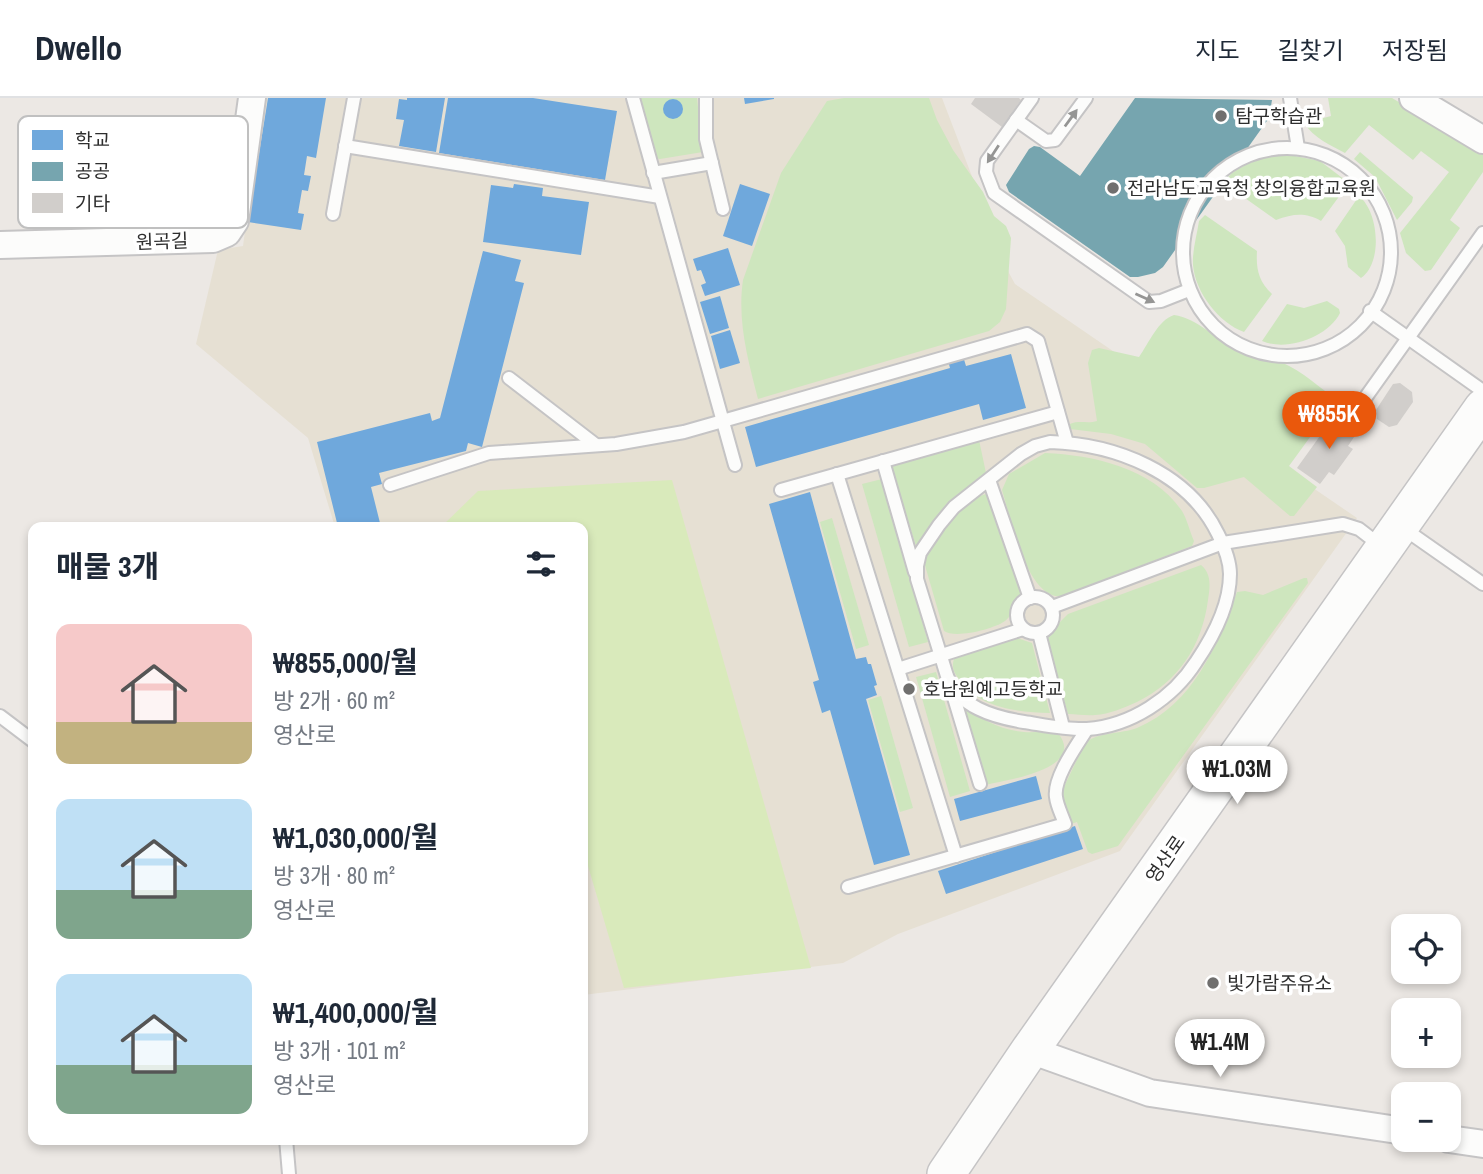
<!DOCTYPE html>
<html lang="ko">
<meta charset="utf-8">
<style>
:root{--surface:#fff;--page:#f6f6f7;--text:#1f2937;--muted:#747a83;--line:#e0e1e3;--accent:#ea580c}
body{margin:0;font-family:"Archivo Narrow","Noto Sans KR",sans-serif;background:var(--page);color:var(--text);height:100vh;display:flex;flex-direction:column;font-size:26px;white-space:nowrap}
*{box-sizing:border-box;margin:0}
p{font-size:23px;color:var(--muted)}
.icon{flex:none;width:38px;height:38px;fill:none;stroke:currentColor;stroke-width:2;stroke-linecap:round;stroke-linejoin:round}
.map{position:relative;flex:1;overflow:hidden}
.drawer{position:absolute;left:28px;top:424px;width:560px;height:623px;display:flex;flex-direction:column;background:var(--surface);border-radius:14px;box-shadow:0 4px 10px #0003}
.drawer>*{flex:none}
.fabs{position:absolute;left:1391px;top:816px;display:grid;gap:14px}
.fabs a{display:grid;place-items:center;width:70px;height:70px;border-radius:14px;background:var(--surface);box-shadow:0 4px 10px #0003;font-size:35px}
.price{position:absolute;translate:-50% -60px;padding:0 16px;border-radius:24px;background:#fff;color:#222;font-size:23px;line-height:46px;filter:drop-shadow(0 2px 4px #0008)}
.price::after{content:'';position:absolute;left:50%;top:42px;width:21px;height:16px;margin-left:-10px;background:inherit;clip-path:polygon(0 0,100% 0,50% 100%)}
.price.active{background:var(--accent);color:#fff}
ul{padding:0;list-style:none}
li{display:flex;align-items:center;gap:21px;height:175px;padding:0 28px}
li span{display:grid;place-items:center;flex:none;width:196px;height:140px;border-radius:14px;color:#555}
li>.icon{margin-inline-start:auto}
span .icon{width:84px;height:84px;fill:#fffc;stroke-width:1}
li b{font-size:30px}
h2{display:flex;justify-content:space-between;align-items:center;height:84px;padding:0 28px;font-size:30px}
header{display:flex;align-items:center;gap:42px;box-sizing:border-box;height:98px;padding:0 35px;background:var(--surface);border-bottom:2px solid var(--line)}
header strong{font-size:33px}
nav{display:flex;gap:38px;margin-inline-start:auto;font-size:24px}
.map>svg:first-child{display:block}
.education{fill:#e6e0d3}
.green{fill:#cee6be}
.pitch{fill:#d9eabb}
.schools{fill:#6fa8dc}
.public{fill:#76a5af}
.building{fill:#d1cecb}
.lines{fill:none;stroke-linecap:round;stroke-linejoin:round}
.service-casing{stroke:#c5c4c5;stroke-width:16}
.minor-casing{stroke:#c5c4c5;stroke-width:30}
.secondary-casing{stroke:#c5c4c5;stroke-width:40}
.service{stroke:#fcfcfb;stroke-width:12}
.minor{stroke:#fcfcfb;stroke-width:26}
.secondary{stroke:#fcfcfb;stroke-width:37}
.oneway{fill:#959594}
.poi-dot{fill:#706f6e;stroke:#fff;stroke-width:2.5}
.labels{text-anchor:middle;stroke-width:7;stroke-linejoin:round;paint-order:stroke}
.poi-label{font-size:19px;fill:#2e2e2e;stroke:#fff;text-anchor:start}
.street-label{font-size:19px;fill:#2e2e2e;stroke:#fff}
.key{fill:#fff;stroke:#c0c0c0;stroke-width:2}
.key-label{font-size:19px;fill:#2e2e2e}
</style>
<header>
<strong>Dwello</strong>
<nav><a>지도</a><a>길찾기</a><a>저장됨</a></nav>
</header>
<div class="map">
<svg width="1483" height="1076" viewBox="0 0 1483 1076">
<rect width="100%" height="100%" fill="#ece8e4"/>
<polygon class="education" points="263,0 942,0 1009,175 1015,186 1357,420 1120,753 898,836 843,865 583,897 583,429 335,429 308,340 196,246 218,152 243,148"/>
<g class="green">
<polygon points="639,0 697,0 703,54 660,61 655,60"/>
<path d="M844,0H929L937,22L953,52L983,94L994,118L1006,128L1011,140L1006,211L1000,224L989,233L758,301C748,262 737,223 743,182L781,75L827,3Z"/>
<path d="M1328,0H1392L1483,54V74L1450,122L1460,130L1431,172L1425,173L1406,155L1400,135L1449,74L1421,53L1413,62L1369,27L1345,55C1330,47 1314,40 1304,25L1331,18Z"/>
<polygon points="1360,54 1413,99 1412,104 1397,122 1375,79 1354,61"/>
<path d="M1280,55L1320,63L1349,85L1321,123C1305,114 1293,116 1276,122L1228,88L1226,83C1230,70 1266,58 1280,55Z"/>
<path d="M1359,98C1379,114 1383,165 1361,180L1348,169L1345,148L1335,133Z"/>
<path d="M1205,117L1257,153C1256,170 1258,183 1272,196L1244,234C1219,225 1195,194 1193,167C1192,153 1197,137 1199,123Z"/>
<path d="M1327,203L1339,211L1340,215C1328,239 1287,254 1262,243L1287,206L1304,210Z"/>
<path d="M1174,217C1197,220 1216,241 1235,252C1250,261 1268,258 1283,265C1302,273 1320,290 1337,302L1289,368L1317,389L1294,418H1290L1244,379L1204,390H1197L1145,346L1111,336L1070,331V326C1079,322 1088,326 1097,323L1088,265L1092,252L1099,250L1139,259C1149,245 1158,222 1174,217Z"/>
<polygon points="979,342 986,375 944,412 916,448 891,369 893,366"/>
<path d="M1045,355C1093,357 1153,370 1182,413C1187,421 1190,434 1194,443L1192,448L1062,498C1027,503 1010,418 1002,392L1009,376Z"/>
<polygon points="882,381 928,544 909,549 862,386"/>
<path d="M987,396L991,399L1022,493C1021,502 1012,517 1005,523C994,531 955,541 944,533L924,464C935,442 961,400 987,396Z"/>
<polygon points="832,420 869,547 856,551 820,424"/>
<path d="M1201,467C1212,476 1210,490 1208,502C1202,548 1178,584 1137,604C1123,610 1110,616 1095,617C1087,618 1077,616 1068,616L1047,542L1049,535L1068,516Z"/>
<path d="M1304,480H1307L1308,485L1118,748L1092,756L1088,754L1077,724L1071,726L1060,697L1085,645C1098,634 1121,636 1137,630C1194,606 1217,547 1237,494L1245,493L1263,497Z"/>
<path d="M1017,540L1032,545L1050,615C1017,614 978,610 958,580C953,573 951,567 955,559Z"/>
<polygon points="936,574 970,693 950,699 916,579"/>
<polygon points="881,598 913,710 900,714 868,602"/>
<path d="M962,607C981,621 1000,632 1024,634C1035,635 1047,632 1058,635C1087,671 1006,682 986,687Z"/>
</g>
<polygon class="pitch" points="672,382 811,870 624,890 583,751 583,429 441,429 478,393"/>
<g class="schools">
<polygon points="268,0 326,0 316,60 307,58 304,77 311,78 308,93 302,92 298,115 304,116 301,132 248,124"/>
<polygon points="407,0 445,0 436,54 399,48 404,22 396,21 399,1 407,2"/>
<polygon points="448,0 533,0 617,13 605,82 439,55"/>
<polygon points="744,0 774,0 774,1 745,6"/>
<circle cx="673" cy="11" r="10"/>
<polygon points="514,86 543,90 542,98 589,104 581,157 483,144 491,87 513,90"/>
<polygon points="740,86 770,96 752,148 723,138"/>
<polygon points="728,150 740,187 705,198 701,187 706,185 701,172 697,173 693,161"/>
<polygon points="483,153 521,162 515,183 524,185 482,349 468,345 466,353 379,375 382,386 371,389 381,429 338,429 317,344 430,315 432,323 440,320"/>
<polygon points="720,198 729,230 710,236 700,204"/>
<polygon points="730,232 740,265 720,271 711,238"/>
<polygon points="962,255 966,268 1011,256 1026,310 983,322 979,306 756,369 745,329 950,270 947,259"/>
<polygon points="810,394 856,561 866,559 868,566 871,566 877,587 874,588 877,597 866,601 910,757 874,767 830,612 822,615 813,584 819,582 769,406"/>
<polygon points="1036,678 1042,701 960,723 954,701"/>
<polygon points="1075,728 1083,751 946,796 938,773"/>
</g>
<polygon class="public" points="1135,0 1272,2 1269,20 1163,169 1155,175 1138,179 1130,179 1009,94 1006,87 1029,51 1034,48 1040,49 1080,78"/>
<g class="building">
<polygon points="975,0 1019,0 1021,2 1002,29 971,6"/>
<polygon points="1400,285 1412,294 1413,304 1397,327 1389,329 1377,321 1376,312 1393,286"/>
<polygon points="1335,317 1358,333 1348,348 1353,351 1334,377 1329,374 1320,386 1297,370"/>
</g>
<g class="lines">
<g class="service-casing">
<g id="service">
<polyline points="633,0 735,367"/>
<polyline points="706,0 706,41 723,111"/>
<polyline points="1032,0 987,63 986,74 994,95 1149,204 1161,203 1189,192"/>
<polyline points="1290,0 1298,50"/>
<polyline points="1016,22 1046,43 1055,42 1086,0"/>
<polyline points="345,48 660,99"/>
<circle cx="1287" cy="154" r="104"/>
<polyline points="653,75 712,65"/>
<polyline points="333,116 354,0"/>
<polyline points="1370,213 1483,293"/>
<polyline points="509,280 596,347"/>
<polyline points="1348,324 1483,135"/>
<path d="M1050,344C1115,346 1188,374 1218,436C1224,448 1230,462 1230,476C1230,507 1213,539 1196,564C1173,600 1131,628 1087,631C1067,632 1044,627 1024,624C993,619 959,609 947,578L917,481V468L920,455L939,427L954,409L1021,356L1035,348Z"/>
<polyline points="883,363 915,474"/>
<polyline points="837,376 956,758"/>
<polyline points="989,382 1030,500"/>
<polyline points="390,387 489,355 616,346 684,334 1027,236 1038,243 1067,345"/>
<polyline points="781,392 1058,314"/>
<polyline points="1403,430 1483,486"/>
<circle cx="1035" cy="517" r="18"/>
<polyline points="1052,509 1223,445 1343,426 1359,431 1381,448"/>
<polyline points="1039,535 1063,629"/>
<polyline points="898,571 1023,531"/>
<polyline points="952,593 980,686"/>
<polyline points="0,618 33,643"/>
<path d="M848,789L1065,726C1062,717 1057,708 1056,699C1053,680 1077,647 1087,631"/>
<polyline points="286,1041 289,1076"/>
</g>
</g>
<g class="minor-casing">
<g id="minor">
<polyline points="1413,0 1483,42"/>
<polyline points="0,147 213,141 227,135 235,123 252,0"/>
<polyline points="1030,952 1150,995 1404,1033"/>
<polyline points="1449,1041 1483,1046"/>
</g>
</g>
<g class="secondary-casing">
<polyline id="secondary" points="946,1076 1030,952 1483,310"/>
</g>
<use href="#service" class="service"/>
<use href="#minor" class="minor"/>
<use href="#secondary" class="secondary"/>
</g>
<defs><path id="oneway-solid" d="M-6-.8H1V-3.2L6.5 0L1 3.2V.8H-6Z" transform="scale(1.75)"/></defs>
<g class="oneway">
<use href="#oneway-solid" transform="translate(1071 20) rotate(-54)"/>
<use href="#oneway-solid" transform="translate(993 56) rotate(123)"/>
<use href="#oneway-solid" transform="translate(1145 200) rotate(24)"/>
</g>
<g class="poi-dot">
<circle cx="1221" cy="18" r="7"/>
<circle cx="1113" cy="90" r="7"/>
<circle cx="909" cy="591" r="7"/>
<circle cx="1213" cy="885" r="7"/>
</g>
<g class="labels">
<g class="poi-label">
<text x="1235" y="25">탐구학습관</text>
<text x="1127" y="97">전라남도교육청 창의융합교육원</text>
<text x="923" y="598">호남원예고등학교</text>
<text x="1227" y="892">빛가람주유소</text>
</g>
<g class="street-label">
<text transform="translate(162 143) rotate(-2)" y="7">원곡길</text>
<text transform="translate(1165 761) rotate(-55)" y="7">영산로</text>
</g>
</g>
<rect x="18" y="18" width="230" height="112" rx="10" class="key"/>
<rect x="32" y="32" width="31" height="20" fill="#6fa8dc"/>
<rect x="32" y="64" width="31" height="19" fill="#76a5af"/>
<rect x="32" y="95" width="31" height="20" fill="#d1cecb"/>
<g class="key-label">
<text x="75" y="49">학교</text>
<text x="75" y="80">공공</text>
<text x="75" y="112">기타</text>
</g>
</svg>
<div class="fabs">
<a><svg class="icon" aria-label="locate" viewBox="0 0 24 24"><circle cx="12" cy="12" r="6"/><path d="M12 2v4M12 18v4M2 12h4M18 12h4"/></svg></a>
<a>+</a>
<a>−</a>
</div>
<b class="price active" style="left:1329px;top:353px">₩855K</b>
<b class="price" style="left:1237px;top:708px">₩1.03M</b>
<b class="price" style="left:1220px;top:981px">₩1.4M</b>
<section class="drawer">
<h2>매물 3개<svg class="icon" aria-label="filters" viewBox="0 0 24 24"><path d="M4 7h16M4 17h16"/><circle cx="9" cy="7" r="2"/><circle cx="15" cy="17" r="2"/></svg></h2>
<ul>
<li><span style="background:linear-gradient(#f6c9c9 70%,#c2b280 0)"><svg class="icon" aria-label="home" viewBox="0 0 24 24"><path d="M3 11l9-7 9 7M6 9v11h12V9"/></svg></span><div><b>₩855,000/월</b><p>방 2개 · 60 m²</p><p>영산로</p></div></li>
<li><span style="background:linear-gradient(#bfe0f5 65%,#7fa58c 0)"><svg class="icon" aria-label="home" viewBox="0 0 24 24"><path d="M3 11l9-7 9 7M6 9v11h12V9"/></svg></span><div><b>₩1,030,000/월</b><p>방 3개 · 80 m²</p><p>영산로</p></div></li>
<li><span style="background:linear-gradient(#bfe0f5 65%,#7fa58c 0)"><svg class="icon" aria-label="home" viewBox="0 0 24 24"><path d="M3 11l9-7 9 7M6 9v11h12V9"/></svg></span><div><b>₩1,400,000/월</b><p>방 3개 · 101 m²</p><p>영산로</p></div></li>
</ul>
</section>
</div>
